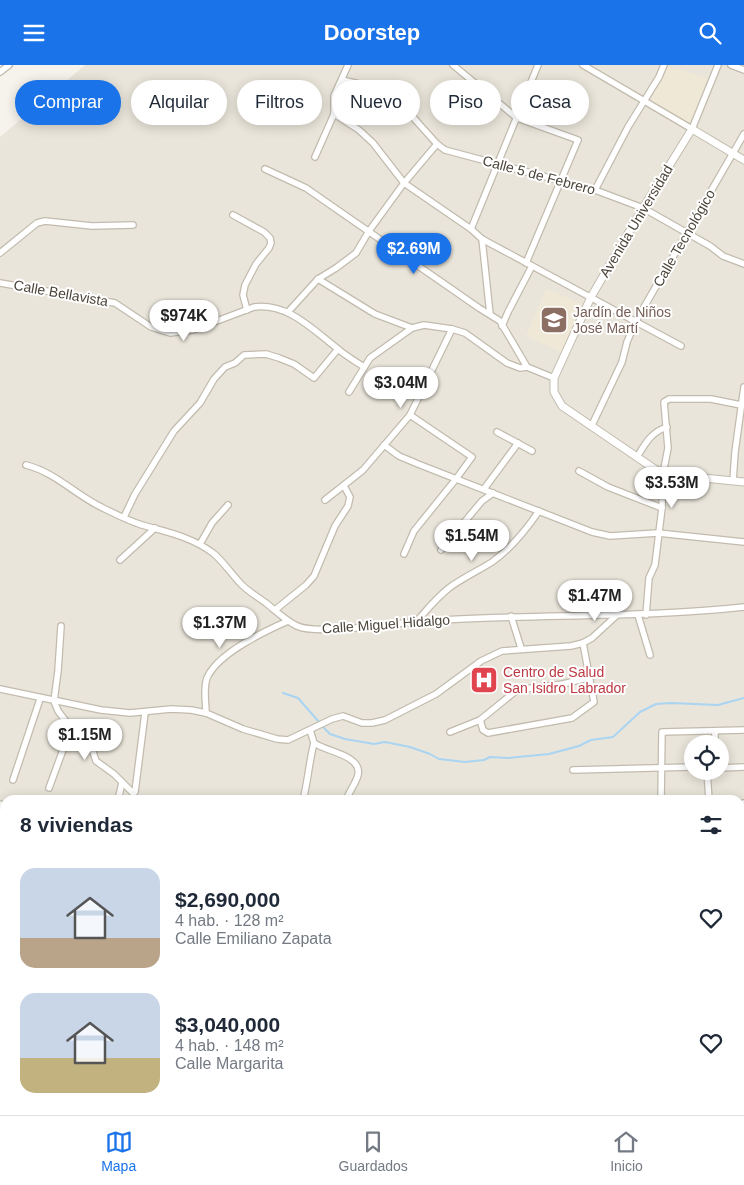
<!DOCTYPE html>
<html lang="es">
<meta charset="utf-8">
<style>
:root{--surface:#fff;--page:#f2f2f3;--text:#1f2937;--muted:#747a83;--line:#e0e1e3;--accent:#1a73e8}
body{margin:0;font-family:Arial,sans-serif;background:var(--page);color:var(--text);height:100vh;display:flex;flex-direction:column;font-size:19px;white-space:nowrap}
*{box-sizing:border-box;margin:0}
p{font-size:16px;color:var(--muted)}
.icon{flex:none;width:28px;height:28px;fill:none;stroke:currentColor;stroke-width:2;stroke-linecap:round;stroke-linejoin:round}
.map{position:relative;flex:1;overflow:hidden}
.drawer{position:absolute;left:0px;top:730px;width:745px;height:320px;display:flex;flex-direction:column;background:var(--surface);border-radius:15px 15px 0 0;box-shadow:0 2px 12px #0003}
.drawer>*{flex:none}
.banner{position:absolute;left:15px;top:15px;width:715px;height:45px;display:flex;gap:10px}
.controls{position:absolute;left:684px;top:670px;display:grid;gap:10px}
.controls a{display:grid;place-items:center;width:45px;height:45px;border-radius:50%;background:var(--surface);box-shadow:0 2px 12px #0003;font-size:25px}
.price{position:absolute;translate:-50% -42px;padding:0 11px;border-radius:18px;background:#fff;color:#222;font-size:16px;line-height:32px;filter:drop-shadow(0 1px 2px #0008)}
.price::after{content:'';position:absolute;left:50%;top:30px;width:15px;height:11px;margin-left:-8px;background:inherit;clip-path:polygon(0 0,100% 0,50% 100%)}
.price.selected{background:var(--accent);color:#fff}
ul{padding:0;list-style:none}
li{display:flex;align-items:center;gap:15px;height:125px;padding:0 20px}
li span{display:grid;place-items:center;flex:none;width:140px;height:100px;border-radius:15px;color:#555}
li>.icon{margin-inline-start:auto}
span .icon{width:60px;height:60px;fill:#fffc;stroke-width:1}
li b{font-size:21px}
h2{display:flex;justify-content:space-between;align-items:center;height:60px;padding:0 20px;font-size:21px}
.pill{padding:0 18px;border-radius:22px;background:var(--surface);box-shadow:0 2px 12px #0003;font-size:18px;line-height:45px}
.pill.selected{background:var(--accent);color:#fff}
header{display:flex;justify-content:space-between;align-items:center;height:65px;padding:0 20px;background:var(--accent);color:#fff;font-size:22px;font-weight:800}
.dock{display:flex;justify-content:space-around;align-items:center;height:70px;border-top:1px solid var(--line);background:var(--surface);font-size:14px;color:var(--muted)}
.dock a{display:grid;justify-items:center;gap:2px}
.dock .selected{color:var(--accent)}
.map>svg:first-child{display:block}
.residential{fill:#eae5da;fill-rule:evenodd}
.education{fill:#efe8d6}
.medical{fill:#f6e3e0}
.green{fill:#d2eab5}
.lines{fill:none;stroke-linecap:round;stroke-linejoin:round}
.stream{stroke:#a9d4f2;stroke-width:2}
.minor-casing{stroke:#c2bbae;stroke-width:8}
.tertiary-casing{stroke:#c2bbae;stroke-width:9}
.minor{stroke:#fff;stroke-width:5.5}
.tertiary{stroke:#fff;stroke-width:7}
.labels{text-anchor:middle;stroke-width:4;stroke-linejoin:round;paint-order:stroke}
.street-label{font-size:14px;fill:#4b4439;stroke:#fff}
.education-label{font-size:14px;fill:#785e54;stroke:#fff;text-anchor:start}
.health-label{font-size:14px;fill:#be3a42;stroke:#fff;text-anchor:start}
</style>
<header><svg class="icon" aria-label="menu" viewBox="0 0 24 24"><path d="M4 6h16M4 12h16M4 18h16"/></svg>Doorstep<svg class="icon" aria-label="search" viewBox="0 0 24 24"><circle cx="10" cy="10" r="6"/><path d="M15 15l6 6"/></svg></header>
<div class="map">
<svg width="744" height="1050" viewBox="0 0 744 1050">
<rect width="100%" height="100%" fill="#f6f3ec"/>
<path class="residential" d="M85,0H744V1050H0V72ZM692,679H720V706H692ZM5,735H740V1045H5Z"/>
<g class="education">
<polygon points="667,1 710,14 691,59 650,36 661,16"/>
<polygon points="546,224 582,239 563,288 526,271"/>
</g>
<polygon class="medical" points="487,600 498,623 482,631 471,607"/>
<polygon class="green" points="5,829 5,985 0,983 0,830"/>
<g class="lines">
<g class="stream">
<polyline points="283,628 298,633 319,657"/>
<polyline points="322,661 330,669 345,674 374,679 385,677 410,682 430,689 439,694 465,697 484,695 490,692 508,693 549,689 579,681 591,675 613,672 640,647 656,639 671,638 718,640 744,633"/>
</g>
<g class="minor-casing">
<g id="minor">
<polyline points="453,0 517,53 578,75 526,198"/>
<polyline points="583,0 692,64 718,0"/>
<polyline points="731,0 744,5"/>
<polyline points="0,7 9,0"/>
<polyline points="342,15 372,22 389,31 411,50 437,79 445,85 595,125 643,143 710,181 723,191 744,199"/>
<polyline points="334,49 359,65 373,78 404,118 471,164 482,174 681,281"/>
<polyline points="315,92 334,49 334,31 348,0"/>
<polyline points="265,104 306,123 479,243 500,256 527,302 554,313"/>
<polyline points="595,125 628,62 659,12 664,0"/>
<polyline points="233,150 264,167 270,173 271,178 269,183 256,199 245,220 243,230 247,245"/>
<polyline points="471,164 538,0"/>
<polyline points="482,174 490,249"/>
<polyline points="0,188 37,158 45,156 92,161 133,160"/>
<polyline points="318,214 375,249 412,263"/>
<path d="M0,218L115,238L151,262L170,268L193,265L254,242C289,238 313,265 338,284C346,291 355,296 364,302"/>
<polyline points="288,247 318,214 336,203 356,188 369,166 404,118 437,79"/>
<polyline points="502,261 508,247 532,201"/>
<polyline points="349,327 370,293 412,263 424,260 452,264 465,268 507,298 520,303 527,302"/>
<polyline points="592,360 622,297 627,277 636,256 744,69"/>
<polyline points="497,367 532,386"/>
<polyline points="384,380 399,391 418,399 592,467 610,471 658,468 744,477"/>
<path d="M637,392C645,379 651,367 667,362"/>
<path d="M26,400C57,408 75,430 103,443C115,449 129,456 142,460C167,467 192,472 213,488C224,497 232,510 242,520C249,527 258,532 266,538C276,546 286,556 297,561C314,569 372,561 393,559C510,547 627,555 744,542"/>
<polyline points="579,406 608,422 662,443"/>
<polyline points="733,416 735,387 744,322"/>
<polyline points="484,424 518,378"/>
<polyline points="325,435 363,405 410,350 452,264"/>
<polyline points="124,452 135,429 174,366 200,338 214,314 225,302 235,298 244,290 266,289 279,293 294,299 314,313 338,284"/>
<polyline points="200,479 212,458 228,440"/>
<polyline points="441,485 482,436 493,428"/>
<polyline points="404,489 414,466 456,414 472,392 410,350"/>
<polyline points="120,495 155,463"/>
<polyline points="275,545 306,520 314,511 335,461 348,441 350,432 344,421"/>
<polyline points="638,550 650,590"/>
<polyline points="646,550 649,513 655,500 662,443 663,409 668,383 664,337 669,334 711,334 741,340"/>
<polyline points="511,551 521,583"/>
<path d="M416,557C427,545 436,533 449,523C462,513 478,506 492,497C512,483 526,465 539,446"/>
<polyline points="61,561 58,606 54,636 58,646 71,663 91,681 96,696 114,709 133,728 135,727 145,648"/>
<polyline points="0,624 101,645 130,648 171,644 191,645 206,648 243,664 277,674 288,675 332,654 343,651 362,658 372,658 385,655 436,629 481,596 502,586 571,581 583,578 592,573 617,550"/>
<path d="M206,648C206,637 203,624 207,613C217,589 265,566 288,556"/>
<polyline points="480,655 483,665 488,668 572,653 594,637 583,578"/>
<path d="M310,665L314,678C327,687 362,690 358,710C356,718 349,727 346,735"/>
<polyline points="715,666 715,679"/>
<polyline points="450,667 480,655 517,625 563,619 591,612"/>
<polyline points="720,703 744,702"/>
<polyline points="573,705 692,702"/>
<polyline points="707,706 709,735"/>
<polyline points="13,715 40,634"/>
<polyline points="49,723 71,663"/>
<polyline points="118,735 122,718"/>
<path d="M303,735C308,716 309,697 314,678"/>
<polyline points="661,735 662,667 744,665"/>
<polyline points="0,739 5,741"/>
<polyline points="740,739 744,738"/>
<polyline points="0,788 5,787"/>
<polyline points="740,833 744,833"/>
<polyline points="740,919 744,921"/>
<polyline points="740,1020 744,1021"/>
<polyline points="0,1025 5,1027"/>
<polyline points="45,1045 55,1050"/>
<polyline points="566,1045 576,1050"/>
<polyline points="687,1045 693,1048"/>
<polyline points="501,1047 502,1045"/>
<polyline points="9,1050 11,1045"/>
<polyline points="39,1050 42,1045"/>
<polyline points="128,1050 128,1045"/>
<polyline points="184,1050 184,1045"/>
<polyline points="220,1050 220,1045"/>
<polyline points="256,1050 256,1049 260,1050"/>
<polyline points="409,1050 412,1045"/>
<polyline points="473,1050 475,1045"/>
<polyline points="546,1050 550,1045"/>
<polyline points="636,1050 639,1045"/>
</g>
</g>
<g class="tertiary-casing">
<polyline id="tertiary" points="744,95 692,64 643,143 591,232 554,313 554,327 562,341 659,407 663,409 744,417"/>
</g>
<use href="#minor" class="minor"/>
<use href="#tertiary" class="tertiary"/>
</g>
<defs>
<g id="school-square" transform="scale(1.4375)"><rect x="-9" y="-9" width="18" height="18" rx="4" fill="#8d6e63" stroke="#fff"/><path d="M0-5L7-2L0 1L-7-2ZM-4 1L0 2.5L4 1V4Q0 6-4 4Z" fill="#fff"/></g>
<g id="hospital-square" transform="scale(1.4375)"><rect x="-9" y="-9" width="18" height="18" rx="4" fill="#e0444e" stroke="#fff"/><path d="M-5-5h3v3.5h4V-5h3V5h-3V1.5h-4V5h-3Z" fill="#fff"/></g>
</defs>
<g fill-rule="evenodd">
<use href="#school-square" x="554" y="255"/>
<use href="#hospital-square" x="484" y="615"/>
</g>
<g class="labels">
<g class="street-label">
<text transform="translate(539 110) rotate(15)" y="5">Calle 5 de Febrero</text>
<text transform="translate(636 156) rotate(-59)" y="5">Avenida Universidad</text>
<text transform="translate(684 173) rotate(-60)" y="5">Calle Tecnológico</text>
<text transform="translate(61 228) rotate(10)" y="5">Calle Bellavista</text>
<text transform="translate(386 559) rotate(-4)" y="5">Calle Miguel Hidalgo</text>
</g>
<g class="education-label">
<text x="573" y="252">Jardín de Niños<tspan x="573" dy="16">José Martí</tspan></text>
</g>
<g class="health-label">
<text x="503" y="612">Centro de Salud<tspan x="503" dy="16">San Isidro Labrador</tspan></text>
</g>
</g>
</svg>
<div class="controls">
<a><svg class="icon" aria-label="locate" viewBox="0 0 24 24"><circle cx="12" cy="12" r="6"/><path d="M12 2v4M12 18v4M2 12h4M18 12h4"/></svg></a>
</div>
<b class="price selected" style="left:414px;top:210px">$2.69M</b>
<b class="price" style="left:184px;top:277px">$974K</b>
<b class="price" style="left:401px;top:344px">$3.04M</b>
<b class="price" style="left:672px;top:444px">$3.53M</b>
<b class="price" style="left:472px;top:497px">$1.54M</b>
<b class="price" style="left:595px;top:557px">$1.47M</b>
<b class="price" style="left:220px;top:584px">$1.37M</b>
<b class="price" style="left:85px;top:696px">$1.15M</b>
<div class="banner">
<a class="pill selected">Comprar</a>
<a class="pill">Alquilar</a>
<a class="pill">Filtros</a>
<a class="pill">Nuevo</a>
<a class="pill">Piso</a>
<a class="pill">Casa</a>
</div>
<section class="drawer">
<h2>8 viviendas<svg class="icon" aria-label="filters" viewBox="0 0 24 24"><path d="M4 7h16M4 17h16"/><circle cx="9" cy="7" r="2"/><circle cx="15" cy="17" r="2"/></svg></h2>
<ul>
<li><span style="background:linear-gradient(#c9d6e8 70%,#b9a48a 0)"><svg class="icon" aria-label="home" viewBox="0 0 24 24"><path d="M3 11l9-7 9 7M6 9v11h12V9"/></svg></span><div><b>$2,690,000</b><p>4 hab. · 128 m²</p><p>Calle Emiliano Zapata</p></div><svg class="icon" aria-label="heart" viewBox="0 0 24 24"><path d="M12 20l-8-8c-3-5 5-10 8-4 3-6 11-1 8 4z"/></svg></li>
<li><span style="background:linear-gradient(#c9d6e8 65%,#c2b280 0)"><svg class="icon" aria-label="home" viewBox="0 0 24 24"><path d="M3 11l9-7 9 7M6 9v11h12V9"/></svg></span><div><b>$3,040,000</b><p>4 hab. · 148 m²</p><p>Calle Margarita</p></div><svg class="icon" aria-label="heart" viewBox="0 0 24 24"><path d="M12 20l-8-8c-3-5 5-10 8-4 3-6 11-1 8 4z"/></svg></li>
</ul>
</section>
</div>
<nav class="dock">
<a class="selected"><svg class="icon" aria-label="map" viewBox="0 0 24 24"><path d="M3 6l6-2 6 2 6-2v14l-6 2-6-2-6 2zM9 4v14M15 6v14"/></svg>Mapa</a>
<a><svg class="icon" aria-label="saved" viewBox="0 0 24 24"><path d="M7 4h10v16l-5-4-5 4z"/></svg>Guardados</a>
<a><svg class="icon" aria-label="home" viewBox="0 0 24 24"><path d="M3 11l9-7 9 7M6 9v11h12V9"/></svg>Inicio</a>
</nav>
